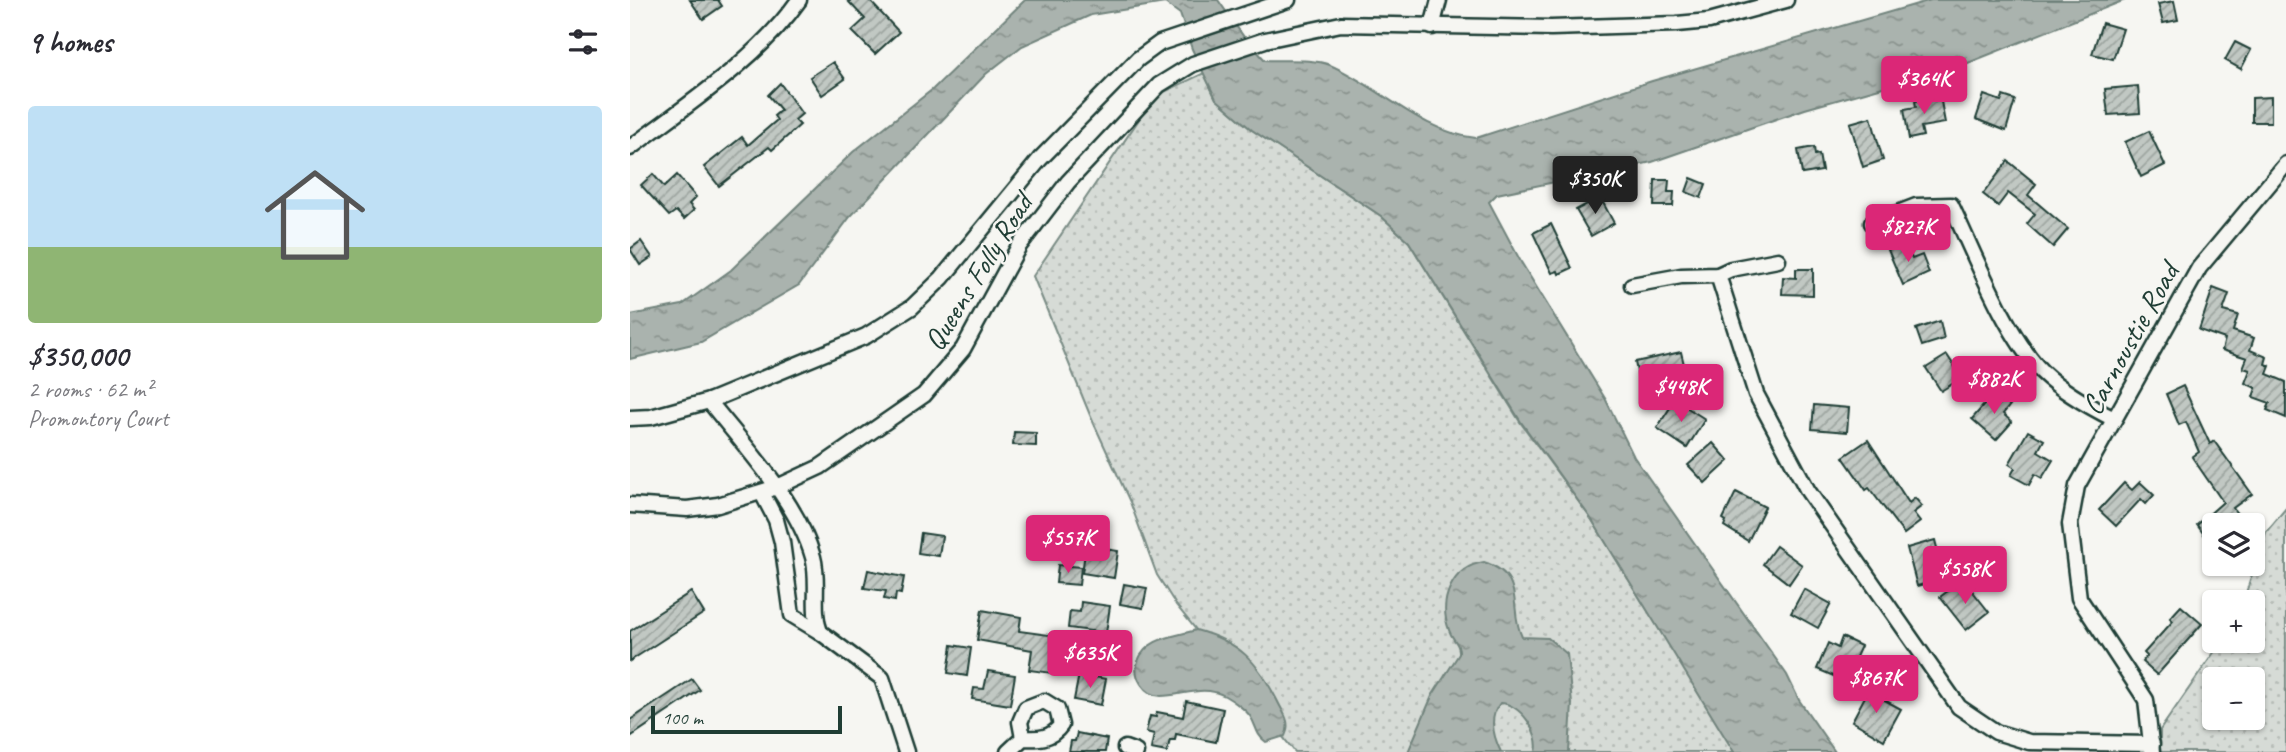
<!DOCTYPE html>
<meta charset="utf-8">
<style>
:root{--surface:#fff;--page:#f2f2f3;--text:#2b2b33;--muted:#7c7c81;--line:#e1e1e2;--accent:#db2777}
body{margin:0;font-family:Caveat,sans-serif;background:var(--page);color:var(--text);height:100vh;display:flex;flex-direction:column;font-size:26px;white-space:nowrap}
*{box-sizing:border-box;margin:0}
p{font-size:23px;color:var(--muted)}
.icon{flex:none;width:38px;height:38px;fill:none;stroke:currentColor;stroke-width:2;stroke-linecap:round;stroke-linejoin:round}
.map{position:relative;flex:1;overflow:hidden}
.details{display:flex;flex-direction:column;background:var(--surface);width:630px}
.details>*{flex:none}
.tools{position:absolute;left:1572px;top:513px;display:grid;gap:14px}
.tools a{display:grid;place-items:center;width:63px;height:63px;border-radius:7px;background:var(--surface);box-shadow:0 2px 5px #0004;font-size:35px}
.scale{position:absolute;left:21px;bottom:18px;width:191px;box-sizing:border-box;padding-left:7px;border:4px solid #1f3d34;border-top:0;font-size:19px;line-height:24px;white-space:nowrap;color:#1f3d34;-webkit-text-stroke:5px #f6f6f2;paint-order:stroke}
.price{position:absolute;translate:-50% -60px;padding:0 16px;border-radius:7px;background:var(--accent);color:#fff;font-size:23px;line-height:46px;filter:drop-shadow(0 2px 4px #0008)}
.price::after{content:'';position:absolute;left:50%;top:42px;width:21px;height:16px;margin-left:-10px;background:inherit;clip-path:polygon(0 0,100% 0,50% 100%)}
.price.current{background:#222;color:#fff}
ul{padding:0;list-style:none}
li{display:grid;align-content:center;gap:14px;height:371px;padding:0 28px}
li+li{border-top:2px solid var(--line)}
li span{display:grid;place-items:center;height:217px;border-radius:7px;color:#555}
li>.icon{margin-inline-start:auto}
span .icon{width:126px;height:126px;fill:#fffc;stroke-width:1}
li b{font-size:30px}
h2{display:flex;justify-content:space-between;align-items:center;height:84px;padding:0 28px;font-size:30px}
main{display:flex;flex:1;min-height:0}
.map>svg:first-child{display:block}
.grass{fill:url(#grass-dots);stroke:#7a8c85;stroke-width:2;fill-rule:evenodd}
.water{fill:url(#water-ripples);stroke:#72847d;stroke-width:2}
.building{fill:url(#building-hatch);stroke:#1f3d34;stroke-width:2}
.lines{fill:none;stroke-linecap:round;stroke-linejoin:round}
.minor-casing{stroke:#1f3d34;stroke-width:19}
.minor{stroke:#f6f6f2;stroke-width:14}
.labels{text-anchor:middle;stroke-width:5;stroke-linejoin:round;paint-order:stroke}
.street-label{font-size:30px;fill:#1f3d34;stroke:#f6f6f2}
</style>
<main>
<section class="details">
<h2>9 homes<svg class="icon" aria-label="filters" viewBox="0 0 24 24"><path d="M4 7h16M4 17h16"/><circle cx="9" cy="7" r="2"/><circle cx="15" cy="17" r="2"/></svg></h2>
<ul>
<li><span style="background:linear-gradient(#bfe0f5 65%,#8fb573 0)"><svg class="icon" aria-label="home" viewBox="0 0 24 24"><path d="M3 11l9-7 9 7M6 9v11h12V9"/></svg></span><div><b>$350,000</b><p>2 rooms · 62 m²</p><p>Promontory Court</p></div></li>
</ul>
</section>
<div class="map">
<svg width="1656" height="752" viewBox="0 0 1656 752">
<defs>
<pattern id="grass-dots" width="8" height="8" patternUnits="userSpaceOnUse" patternTransform="scale(1.75)"><rect width="8" height="8" fill="#d6dbd6"/><path d="M2 2h.1M6 6h.1" fill="none" stroke="#b7bdb8" stroke-width="1.8" stroke-linecap="round"/></pattern>
<pattern id="water-ripples" width="26" height="14" patternUnits="userSpaceOnUse" patternTransform="scale(1.75)"><rect width="26" height="14" fill="#aab3ae"/><path d="M2 4q2-2 4 0t4 0M15 11q2-2 4 0t4 0" fill="none" stroke="#8a938e"/></pattern>
<pattern id="building-hatch" width="6" height="6" patternUnits="userSpaceOnUse" patternTransform="scale(1.75)"><rect width="6" height="6" fill="#c1c8c3"/><path d="M-1 1l2-2M0 6l6-6M5 7l2-2" fill="none" stroke="#9ca49f"/></pattern>
</defs>
<rect width="100%" height="100%" fill="#f6f6f2"/>
<filter id="ink" filterUnits="userSpaceOnUse"><feTurbulence type="fractalNoise" baseFrequency=".0143" numOctaves="2"/><feDisplacementMap in="SourceGraphic" scale="14" xChannelSelector="R" yChannelSelector="G"/><feConvolveMatrix kernelMatrix="1 2 1 2 8 2 1 2 1" color-interpolation-filters="sRGB"/></filter>
<g filter="url(#ink)">
<g class="grass">
<polygon points="574,73 586,99 622,130 751,216 779,242 890,422 962,520 1105,752 665,752 546,605 527,575 500,502 460,415 403,276 514,112 534,92"/>
<path d="M1656,508V752H1530V730L1592,641L1622,640V602H1613L1636,532ZM1584,679H1622V718H1584Z"/>
</g>
<g class="water">
<path d="M395,0H588L614,37L635,60C654,61 683,58 700,65C749,86 791,132 846,138L1022,81L1301,0H1495L1338,63L1175,109L1022,162L867,194L859,202L891,262L976,400L1004,457L1157,675L1169,700L1205,752H1104L962,520L891,422L779,242L751,216L622,130L586,99L562,49L550,14L535,3L461,15L392,46L356,74L220,217L169,285L71,342L0,359V315L52,305L101,270L223,152L303,89Z"/>
<path d="M854,562C897,576 878,609 892,637L918,638L937,654L942,704L939,752H906C911,733 890,703 870,703C858,718 863,736 871,752H778L802,696L829,654C830,643 822,640 819,630C808,600 822,567 854,562Z"/>
<path d="M566,630C610,642 627,661 647,700C653,713 662,722 655,736L636,742C625,734 627,726 620,716C615,709 602,700 595,696C573,684 553,696 531,696C514,695 502,676 508,661C517,637 544,637 566,630Z"/>
</g>
<g class="building">
<polygon points="60,0 88,0 92,6 73,19"/>
<polygon points="217,0 239,0 269,32 245,54 222,31 235,19"/>
<polygon points="1544,1 1548,20 1533,23 1528,4"/>
<polygon points="1472,23 1493,29 1483,59 1462,54"/>
<polygon points="1605,42 1621,50 1611,69 1595,60"/>
<polygon points="203,62 215,79 192,95 180,77"/>
<polygon points="150,83 172,114 165,120 170,125 142,150 139,147 89,186 74,167 112,137 118,145 147,120 144,116 151,110 138,95"/>
<polygon points="1508,86 1510,113 1478,115 1475,89"/>
<polygon points="1354,95 1371,101 1373,96 1385,100 1376,131 1346,119"/>
<polygon points="1310,96 1315,123 1291,127 1293,136 1279,139 1274,109 1286,107 1285,101"/>
<polygon points="1641,97 1641,122 1622,122 1622,98"/>
<polygon points="1241,117 1253,160 1233,167 1220,123"/>
<polygon points="1519,131 1535,165 1511,177 1495,142"/>
<polygon points="1184,147 1185,155 1189,154 1192,171 1172,174 1168,150"/>
<polygon points="1378,161 1406,184 1398,195 1438,229 1423,247 1397,224 1405,214 1378,193 1368,206 1353,194"/>
<polygon points="23,174 34,187 47,175 66,197 59,204 64,210 54,219 46,211 39,216 11,185"/>
<polygon points="1061,178 1076,184 1071,198 1056,192"/>
<polygon points="1025,180 1039,180 1038,192 1044,192 1043,206 1024,206"/>
<polygon points="970,197 984,223 961,236 946,210"/>
<polygon points="921,224 942,268 929,274 928,271 922,273 903,233"/>
<polygon points="11,241 22,257 10,265 0,249"/>
<polygon points="1275,242 1282,259 1292,255 1299,273 1273,285 1258,250"/>
<polygon points="1166,269 1183,269 1183,295 1152,294 1153,277 1166,278"/>
<polygon points="1583,288 1599,294 1593,311 1608,315 1603,331 1624,338 1620,350 1637,357 1635,364 1640,366 1637,374 1656,382 1656,418 1637,410 1640,403 1623,397 1626,388 1615,383 1620,370 1613,368 1617,358 1592,350 1595,339 1569,330"/>
<polygon points="1310,321 1314,339 1292,346 1286,329"/>
<polygon points="1051,352 1057,377 1010,387 1005,362"/>
<polygon points="1317,355 1325,367 1331,363 1338,374 1311,391 1296,368"/>
<polygon points="1553,386 1580,444 1584,441 1622,494 1603,508 1615,525 1584,525 1584,548 1567,525 1593,502 1562,457 1569,452 1556,422 1549,425 1536,394"/>
<polygon points="1366,391 1381,404 1373,414 1382,422 1366,440 1342,419"/>
<polygon points="1045,400 1075,419 1057,448 1027,428"/>
<polygon points="1184,405 1219,408 1217,432 1182,429"/>
<polygon points="1398,431 1414,440 1408,451 1423,460 1412,478 1405,474 1399,485 1381,475 1385,468 1379,464"/>
<polygon points="384,432 406,433 406,446 383,445"/>
<polygon points="1238,440 1279,503 1285,498 1292,506 1283,513 1290,522 1274,534 1239,488 1236,490 1213,457"/>
<polygon points="1083,443 1099,461 1075,483 1058,465"/>
<polygon points="1510,482 1524,495 1516,504 1511,499 1486,526 1469,510 1494,483 1502,490"/>
<polygon points="1106,492 1135,507 1118,541 1094,526 1096,521 1093,519"/>
<polygon points="291,533 312,536 309,556 288,553"/>
<polygon points="1305,540 1308,552 1297,555 1305,581 1287,586 1277,548"/>
<polygon points="456,546 488,551 484,578 452,573"/>
<polygon points="1146,546 1172,565 1159,584 1133,564"/>
<polygon points="428,565 451,567 449,585 426,583"/>
<polygon points="238,570 274,577 271,594 266,593 265,601 254,599 256,591 234,588"/>
<polygon points="494,584 517,588 513,608 490,604"/>
<polygon points="1327,584 1334,593 1340,588 1359,612 1336,630 1310,597"/>
<polygon points="1174,589 1201,604 1188,628 1161,613"/>
<polygon points="61,592 74,613 0,661 0,631"/>
<polygon points="451,602 480,606 476,633 438,628 440,611 450,612"/>
<polygon points="1551,606 1572,624 1527,675 1512,662 1517,656 1514,653 1543,621 1540,618"/>
<polygon points="352,610 391,617 389,631 427,636 422,673 399,670 402,650 347,640"/>
<polygon points="1212,637 1231,646 1215,681 1187,669 1198,643 1208,648"/>
<polygon points="322,645 341,648 337,676 318,673"/>
<polygon points="358,671 385,675 380,705 342,699 344,688 354,689"/>
<polygon points="449,674 476,679 471,705 444,700"/>
<polygon points="62,679 70,690 0,737 0,720"/>
<polygon points="1238,691 1271,709 1254,740 1222,721"/>
<polygon points="556,701 593,709 586,742 546,734 545,740 540,740 537,752 521,749 524,734 516,732 520,716 526,717 527,712 553,717"/>
<polygon points="447,733 477,739 475,752 439,752 441,741 445,741"/>
</g>
<g class="lines">
<g class="minor-casing">
<g id="minor">
<polyline points="802,27 809,0"/>
<path d="M0,148C58,104 127,60 169,0"/>
<path d="M1242,223L1286,206L1321,205C1344,253 1376,336 1412,372C1433,392 1458,406 1484,419"/>
<polyline points="1088,275 1126,394 1178,491 1329,707 1366,732 1399,742 1522,744"/>
<polyline points="1002,285 1051,276 1088,275 1101,269 1148,260"/>
<path d="M79,401C115,447 167,501 183,557C190,582 181,609 190,632L252,678L276,752"/>
<polyline points="0,418 21,417 79,401 236,336 282,307 312,278 410,159 508,59 530,43 658,0"/>
<polyline points="132,493 146,520 152,542 162,615 190,632"/>
<polyline points="0,505 57,509 88,505 147,487 190,467 294,395 333,349 389,246 438,182 529,85 563,64 635,40 711,24 921,28 1047,24 1079,21 1156,0"/>
<polyline points="495,748 506,752"/>
<path d="M378,752L393,738C409,739 421,739 431,725L427,709L414,701L396,708L390,722L393,738"/>
<polyline points="1522,752 1516,700 1449,598 1440,524 1447,486 1569,268 1656,164"/>
</g>
</g>
<use href="#minor" class="minor"/>
</g>
</g>
<g class="labels">
<g class="street-label">
<text transform="translate(348 272) rotate(-58)" y="10">Queens Folly Road</text>
<text transform="translate(1500 339) rotate(-61)" y="10">Carnoustie Road</text>
</g>
</g>
</svg>
<div class="tools">
<a><svg class="icon" aria-label="layers" viewBox="0 0 24 24"><path d="M12 4l9 5-9 5-9-5zM3 14l9 5 9-5"/></svg></a>
<a>+</a>
<a>−</a>
</div>
<div class="scale">100 m</div>
<b class="price" style="left:1294px;top:116px">$364K</b>
<b class="price current" style="left:965px;top:216px">$350K</b>
<b class="price" style="left:1278px;top:264px">$827K</b>
<b class="price" style="left:1364px;top:416px">$882K</b>
<b class="price" style="left:1051px;top:424px">$448K</b>
<b class="price" style="left:438px;top:575px">$557K</b>
<b class="price" style="left:1335px;top:606px">$558K</b>
<b class="price" style="left:460px;top:690px">$635K</b>
<b class="price" style="left:1246px;top:715px">$867K</b>
</div>
</main>
